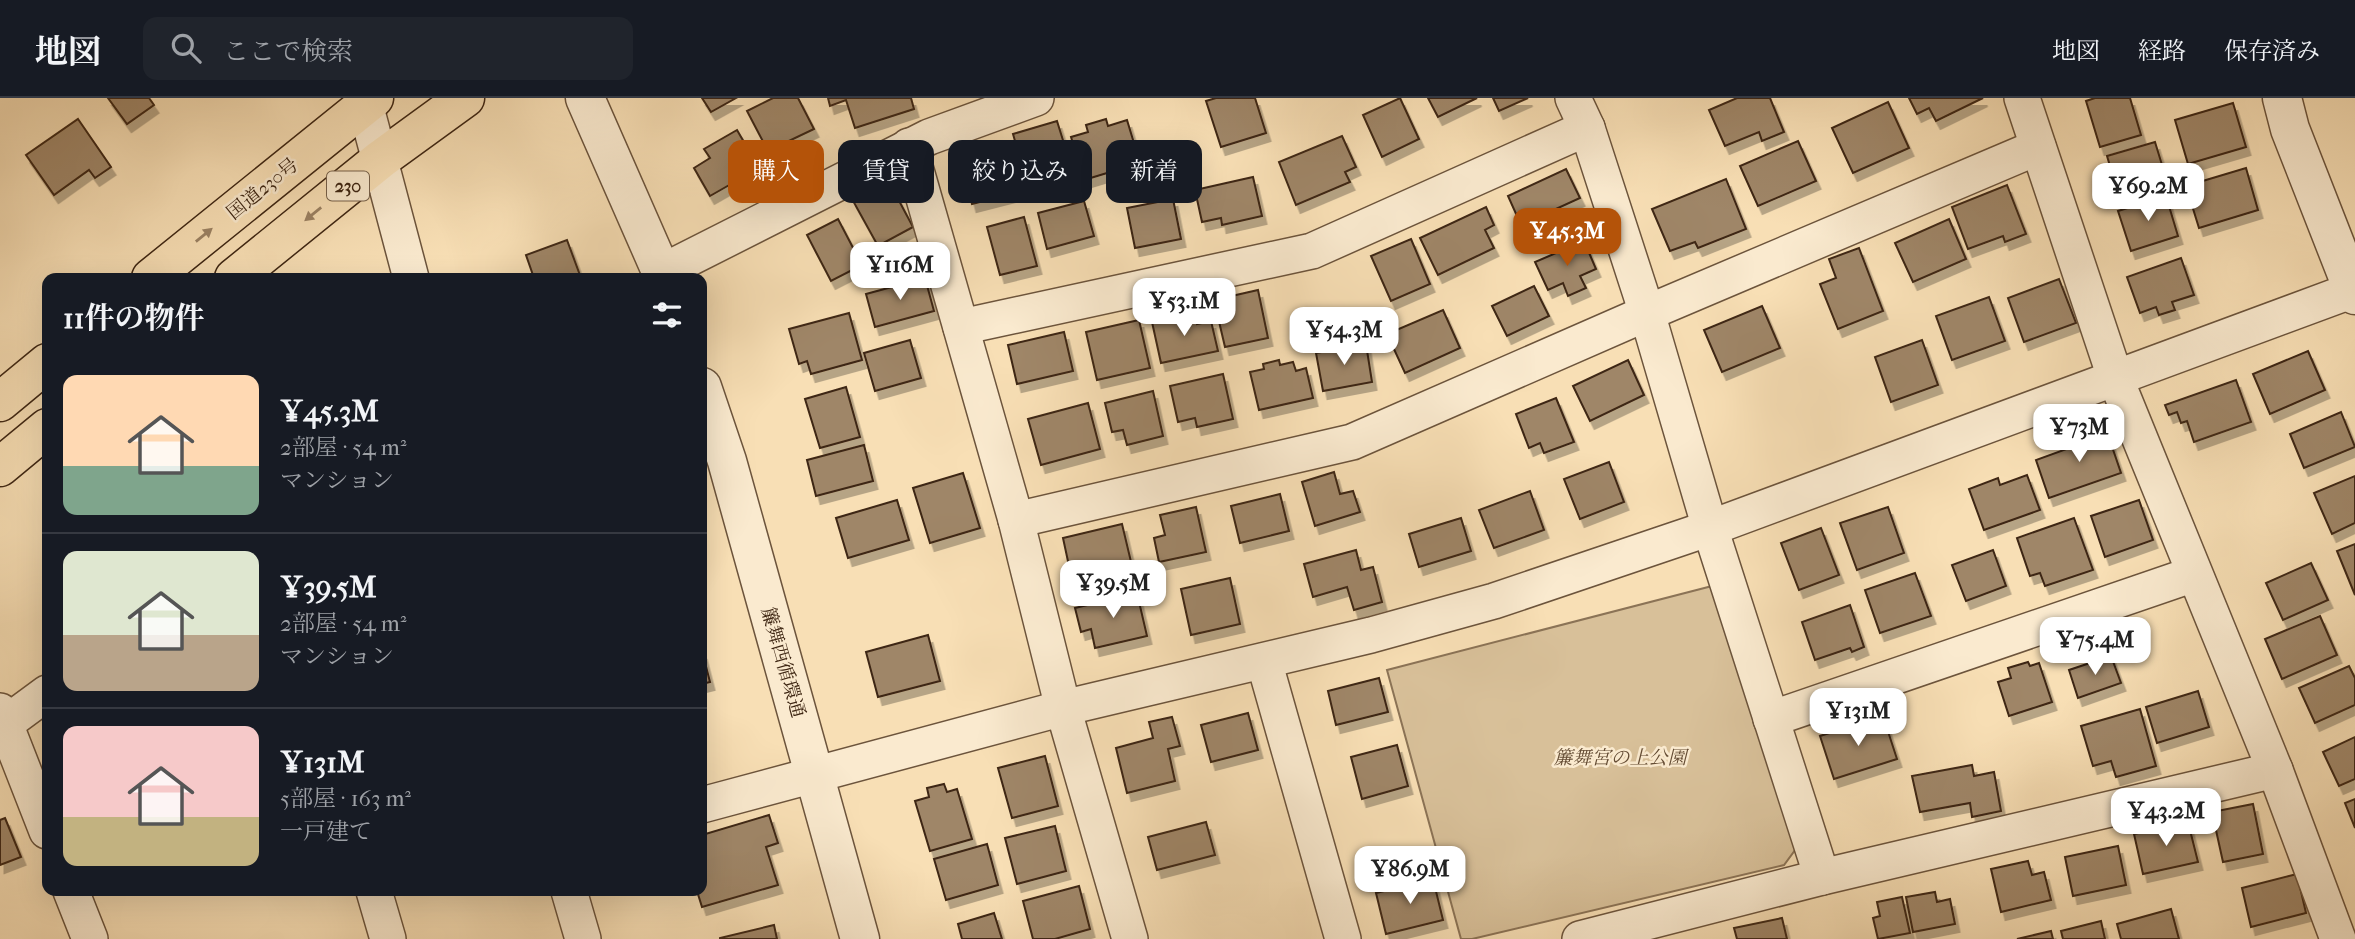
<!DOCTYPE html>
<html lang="ja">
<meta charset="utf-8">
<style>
:root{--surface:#171b24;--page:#20242c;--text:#f1f3f6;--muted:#9ea1a6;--line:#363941;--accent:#b45309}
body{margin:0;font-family:"IM FELL French Canon","Noto Serif JP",serif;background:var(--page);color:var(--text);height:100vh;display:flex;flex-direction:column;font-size:26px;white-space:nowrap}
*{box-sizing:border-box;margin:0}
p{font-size:23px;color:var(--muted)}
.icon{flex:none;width:38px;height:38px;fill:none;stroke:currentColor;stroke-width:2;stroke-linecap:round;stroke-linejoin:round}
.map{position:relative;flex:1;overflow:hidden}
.panel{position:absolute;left:42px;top:175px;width:665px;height:623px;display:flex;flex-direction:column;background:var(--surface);border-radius:14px;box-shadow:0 7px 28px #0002}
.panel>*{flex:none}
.top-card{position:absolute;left:728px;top:42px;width:665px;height:63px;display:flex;gap:14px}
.price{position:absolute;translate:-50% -60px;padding:0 16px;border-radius:14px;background:#fff;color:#222;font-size:23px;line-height:46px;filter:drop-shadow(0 2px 4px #0008)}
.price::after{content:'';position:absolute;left:50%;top:42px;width:21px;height:16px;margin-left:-10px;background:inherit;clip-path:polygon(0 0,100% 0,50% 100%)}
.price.active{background:var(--accent);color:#fff}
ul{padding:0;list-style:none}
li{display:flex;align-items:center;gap:21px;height:175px;padding:0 21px}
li+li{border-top:2px solid var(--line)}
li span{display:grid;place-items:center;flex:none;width:196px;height:140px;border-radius:14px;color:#555}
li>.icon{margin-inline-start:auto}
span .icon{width:84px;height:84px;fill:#fffc;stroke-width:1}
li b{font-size:30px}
h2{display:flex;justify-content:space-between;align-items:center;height:84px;padding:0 21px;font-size:30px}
.chip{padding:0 24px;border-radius:14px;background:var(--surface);box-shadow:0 7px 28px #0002;font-size:24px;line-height:63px}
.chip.active{background:var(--accent);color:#fff}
header{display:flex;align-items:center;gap:42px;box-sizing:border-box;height:98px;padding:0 35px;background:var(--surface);border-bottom:2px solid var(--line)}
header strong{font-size:33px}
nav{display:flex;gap:38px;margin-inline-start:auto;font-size:24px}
.search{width:490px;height:63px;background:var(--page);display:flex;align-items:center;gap:18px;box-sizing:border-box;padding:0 24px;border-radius:14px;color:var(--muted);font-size:26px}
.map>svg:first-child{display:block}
.green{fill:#d8c099;stroke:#8b7356;stroke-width:2}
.building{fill:#9f8667;stroke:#3e2613;stroke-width:2;filter:url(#shadow)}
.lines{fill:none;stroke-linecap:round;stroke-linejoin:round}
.minor-casing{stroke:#6c543c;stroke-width:38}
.tertiary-casing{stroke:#6c543c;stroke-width:41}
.trunk-casing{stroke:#3e2613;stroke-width:41}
.minor{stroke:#faeacf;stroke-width:35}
.tertiary{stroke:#faeacf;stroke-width:38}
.trunk{stroke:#f8dfb5;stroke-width:38}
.oneway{fill:#9b8264}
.labels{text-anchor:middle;stroke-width:5;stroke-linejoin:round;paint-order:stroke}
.shield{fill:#faeacf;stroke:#76614b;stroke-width:2}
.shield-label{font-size:18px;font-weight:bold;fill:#3e2613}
.street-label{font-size:19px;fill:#3e2613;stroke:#faeacf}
.park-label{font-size:19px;font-style:italic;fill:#644c34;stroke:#faeacf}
</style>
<header>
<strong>地図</strong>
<div class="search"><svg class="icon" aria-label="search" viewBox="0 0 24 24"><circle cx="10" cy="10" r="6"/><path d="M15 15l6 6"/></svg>ここで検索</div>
<nav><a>地図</a><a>経路</a><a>保存済み</a></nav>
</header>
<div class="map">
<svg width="2355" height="841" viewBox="0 0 2355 841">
<defs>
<filter id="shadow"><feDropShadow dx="4.5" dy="8" stdDeviation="0" flood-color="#0004"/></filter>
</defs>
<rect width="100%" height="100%" fill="#f8dfb5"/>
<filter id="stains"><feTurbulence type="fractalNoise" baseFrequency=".00286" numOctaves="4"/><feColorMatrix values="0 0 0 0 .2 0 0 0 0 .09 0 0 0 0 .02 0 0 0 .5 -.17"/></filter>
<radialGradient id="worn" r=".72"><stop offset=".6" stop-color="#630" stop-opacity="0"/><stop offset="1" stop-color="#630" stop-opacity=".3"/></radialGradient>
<polygon class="green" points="1716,487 1798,748 1784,767 1472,841 1461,841 1387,572"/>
<g class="building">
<polygon points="108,0 149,0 154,7 127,26"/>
<polygon points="702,0 736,0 711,14"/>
<polygon points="773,0 798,0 814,31 768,53 747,13"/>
<polygon points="828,0 911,0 914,11 855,30 846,2 830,8"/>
<polygon points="1216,0 1255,0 1266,35 1221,49 1206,3"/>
<polygon points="1400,0 1419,41 1382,59 1363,17"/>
<polygon points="1428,0 1477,0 1438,19"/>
<polygon points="1493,0 1528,0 1499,13"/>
<polygon points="1737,0 1770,0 1784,34 1762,43 1759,34 1725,48 1709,12"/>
<polygon points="1909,0 1983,0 1936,23 1929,10 1917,16"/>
<polygon points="2095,0 2130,0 2141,37 2100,49 2086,3"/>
<polygon points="1888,4 1909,50 1853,75 1832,30"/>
<polygon points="2233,5 2246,49 2188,66 2175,22"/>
<polygon points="78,21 111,69 95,80 89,72 54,97 26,57"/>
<polygon points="1106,21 1108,28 1127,22 1140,65 1084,82 1071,39 1088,34 1086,27"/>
<polygon points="1057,23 1071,68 1026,82 1013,36"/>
<polygon points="737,32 759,70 710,98 694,70 710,60 704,51"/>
<polygon points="1342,38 1356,69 1345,74 1350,84 1296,107 1279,64"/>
<polygon points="1798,43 1816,83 1758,108 1740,68"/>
<polygon points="2155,44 2166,80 2118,95 2107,58"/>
<polygon points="993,50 998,67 1007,64 1015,95 972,106 960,59"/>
<polygon points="2246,70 2258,112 2199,130 2186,88"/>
<polygon points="1566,71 1580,100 1521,127 1508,98"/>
<polygon points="1253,79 1262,118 1222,127 1221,120 1202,124 1195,92"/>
<polygon points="1726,81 1746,131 1698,150 1695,144 1670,153 1652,111"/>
<polygon points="888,82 913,129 878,148 852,101"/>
<polygon points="2007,87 2026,136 2005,144 2003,138 1968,151 1952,109"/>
<polygon points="2166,98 2178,138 2131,153 2118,113"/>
<polygon points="1173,101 1181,141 1135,150 1127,110"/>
<polygon points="1084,103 1094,138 1047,151 1038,115"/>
<polygon points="1486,109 1494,127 1485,132 1494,150 1438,177 1420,140"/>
<polygon points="1024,119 1037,168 1000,177 987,129"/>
<polygon points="838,121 862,167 831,183 807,137"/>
<polygon points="1949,121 1966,161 1913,184 1895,145"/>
<polygon points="1411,141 1430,186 1391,203 1371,158"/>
<polygon points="567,142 581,180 534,180 526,157"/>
<polygon points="1584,143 1596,171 1580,178 1586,190 1568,198 1563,185 1548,192 1535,164"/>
<polygon points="1859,150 1883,213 1838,231 1820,186 1836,180 1829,161"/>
<polygon points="2181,160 2194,197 2172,204 2175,212 2159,217 2156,209 2140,215 2127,179"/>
<polygon points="925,180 934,213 875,229 866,196"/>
<polygon points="2059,181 2076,225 2024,244 2008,200"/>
<polygon points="1534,188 1549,218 1507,238 1492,208"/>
<polygon points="1258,192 1268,240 1225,249 1214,202"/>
<polygon points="1989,199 2005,243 1952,262 1936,218"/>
<polygon points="1762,208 1780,250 1722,274 1704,232"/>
<polygon points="1443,212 1460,250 1405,275 1387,236"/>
<polygon points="849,215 862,262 811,276 807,263 799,266 789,231"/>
<polygon points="1194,216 1197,226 1211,223 1218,253 1161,265 1152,224"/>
<polygon points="1139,222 1150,270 1097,282 1086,234"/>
<polygon points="1064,234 1073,273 1017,286 1008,247"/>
<polygon points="910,242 921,280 875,293 864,255"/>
<polygon points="1922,242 1938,287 1891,304 1875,259"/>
<polygon points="1366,246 1372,284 1323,293 1316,255"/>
<polygon points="2308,253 2325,292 2270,316 2253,276"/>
<polygon points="1279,262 1280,267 1293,264 1296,273 1306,270 1313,300 1259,312 1250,274 1264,271 1263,266"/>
<polygon points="1628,262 1644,297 1590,323 1573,288"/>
<polygon points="1223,276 1233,321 1197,329 1195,320 1178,324 1170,288"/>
<polygon points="2236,282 2251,324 2194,344 2187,323 2181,325 2177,314 2169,317 2165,307"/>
<polygon points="846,289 860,339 820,350 805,301"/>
<polygon points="1153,293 1163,338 1127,347 1123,332 1112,334 1105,305"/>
<polygon points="1556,300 1574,344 1544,355 1540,345 1529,350 1516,316"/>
<polygon points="1088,305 1100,351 1041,367 1028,321"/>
<polygon points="2341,314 2355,349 2304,370 2290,336"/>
<polygon points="2091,329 2093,336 2106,331 2121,375 2049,400 2036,362 2086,344 2081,332"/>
<polygon points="864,347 873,383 816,398 807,362"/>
<polygon points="1609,364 1624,404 1580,421 1564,381"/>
<polygon points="1334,374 1340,396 1353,393 1360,414 1315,428 1302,384"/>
<polygon points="963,375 980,430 930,445 913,390"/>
<polygon points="2027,377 2040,412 1984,432 1969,391 1998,380 2000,387"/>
<polygon points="2355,378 2355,425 2332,436 2314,395"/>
<polygon points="1530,393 1544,432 1494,450 1479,412"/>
<polygon points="1280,396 1289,433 1240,445 1231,408"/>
<polygon points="897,402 909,442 848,460 836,420"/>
<polygon points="2139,402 2153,442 2105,459 2091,418"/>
<polygon points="1196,409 1206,454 1159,464 1154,440 1165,437 1160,417"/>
<polygon points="1888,409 1904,455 1857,472 1840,425"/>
<polygon points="1461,420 1471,453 1419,469 1409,436"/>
<polygon points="2074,420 2093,472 2045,488 2040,475 2030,478 2017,440"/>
<polygon points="1122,426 1132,468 1072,482 1063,440"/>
<polygon points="1821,430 1839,477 1799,492 1781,445"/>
<polygon points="2355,446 2355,497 2337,453"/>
<polygon points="1356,452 1361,472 1373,469 1382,504 1354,512 1347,489 1313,499 1304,466"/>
<polygon points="1993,452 2006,488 1966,503 1952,467"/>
<polygon points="2311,465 2328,502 2283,522 2266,485"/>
<polygon points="1915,475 1931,518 1880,535 1865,492"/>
<polygon points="1230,480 1240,526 1191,537 1181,491"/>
<polygon points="1137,495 1147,538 1095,550 1091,531 1081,534 1075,510"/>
<polygon points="1850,507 1864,549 1852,554 1850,550 1815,562 1802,524"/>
<polygon points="2320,518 2337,557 2282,581 2265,541"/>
<polygon points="928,537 940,583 878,599 866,554"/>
<polygon points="702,553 710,584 702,586"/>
<polygon points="2111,558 2121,585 2078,600 2069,572"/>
<polygon points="2028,564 2030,568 2039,565 2052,604 2009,618 1998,584 2011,580 2008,570"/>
<polygon points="2349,568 2355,580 2355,607 2315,625 2299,590"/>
<polygon points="1379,580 1388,614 1336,627 1328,593"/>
<polygon points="2198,593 2209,629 2157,645 2146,609"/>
<polygon points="2140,611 2156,668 2116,679 2111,663 2093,668 2081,628"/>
<polygon points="1248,615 1258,652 1211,664 1201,627"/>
<polygon points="1883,618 1897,661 1834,681 1820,638"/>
<polygon points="1172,619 1180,648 1168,651 1175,683 1127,695 1116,650 1153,640 1149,624"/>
<polygon points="2355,639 2355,681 2339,688 2323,654"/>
<polygon points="1397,647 1408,688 1362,701 1351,659"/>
<polygon points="1045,658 1058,708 1012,720 998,670"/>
<polygon points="1972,667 1974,678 1994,674 2001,713 1972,719 1970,705 1920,714 1912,678"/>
<polygon points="944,686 947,694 957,691 972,741 930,753 915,703 929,699 927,690"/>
<polygon points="2355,701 2355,730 2345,705"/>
<polygon points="2253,706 2263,756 2223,764 2212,714"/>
<polygon points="769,717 778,745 766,749 778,787 702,809 697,793 702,793 702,737"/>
<polygon points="5,720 21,759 0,767 0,722"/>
<polygon points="1206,724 1215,757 1157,772 1148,739"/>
<polygon points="2188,724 2198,764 2143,776 2134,736"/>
<polygon points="1055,728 1066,773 1017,786 1005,740"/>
<polygon points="987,746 998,787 946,802 934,761"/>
<polygon points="2118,748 2126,787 2073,798 2065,759"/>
<polygon points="2028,763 2032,777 2044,774 2051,802 2001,814 1991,771"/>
<polygon points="2297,776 2306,815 2251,829 2242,790"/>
<polygon points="1433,781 1443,822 1386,836 1376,795"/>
<polygon points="1079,788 1090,831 1055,841 1033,841 1023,803"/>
<polygon points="1935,794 1937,804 1950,801 1955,826 1913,834 1906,799"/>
<polygon points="1902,799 1910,835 1878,841 1873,820 1880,818 1877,804"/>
<polygon points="2171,811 2179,841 2121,841 2117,826"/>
<polygon points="994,815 1002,841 962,841 958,826"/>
<polygon points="1782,820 1787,841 1737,841 1734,830"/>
<polygon points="2101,823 2105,841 2063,841 2061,833"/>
<polygon points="774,827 777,841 720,841 720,840"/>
<polygon points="2051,833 2053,841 2017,841"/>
</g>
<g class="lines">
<g class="minor-casing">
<g id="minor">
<polyline points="1573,0 1587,30 1647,215 1710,430 1822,779"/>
<polyline points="2022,0 2116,282 2275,672 2338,841"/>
<polyline points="365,6 411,180"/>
<polyline points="909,48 1016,422 1063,610 1130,841"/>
<polyline points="662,174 929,39 1036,0"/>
<polyline points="961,229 1312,153 1587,30"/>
<polyline points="1016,422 1352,344 1647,215 2038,49"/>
<polyline points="1264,563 1343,841"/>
<polyline points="0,613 47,733"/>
<polyline points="1771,621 2194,476"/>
<polyline points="5,626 47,595"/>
<polyline points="702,707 1063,610 1371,537 1494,503 1710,430 2353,192"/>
<polyline points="71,793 90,841"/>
<polyline points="374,793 388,841"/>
<polyline points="569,793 583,841"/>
<polyline points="1580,841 1822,779 2275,672"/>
</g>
</g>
<g class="tertiary-casing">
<g id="tertiary">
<polyline points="585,0 664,180"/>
<polyline points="2282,0 2290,31 2355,197"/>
<polyline points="702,289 727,363 860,841"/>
</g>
</g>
<g class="trunk-casing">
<g id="trunk">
<polyline points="151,180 374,0"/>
<polyline points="234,180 381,61 465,0"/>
<polyline points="0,304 47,265"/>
<polyline points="0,369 47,330"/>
</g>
</g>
<use href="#minor" class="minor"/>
<use href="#tertiary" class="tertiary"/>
<use href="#trunk" class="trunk"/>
</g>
<defs><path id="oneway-solid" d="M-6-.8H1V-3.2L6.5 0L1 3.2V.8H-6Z" transform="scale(1.75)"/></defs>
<g class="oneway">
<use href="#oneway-solid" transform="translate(313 116) rotate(141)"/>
<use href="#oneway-solid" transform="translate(204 137) rotate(-39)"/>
</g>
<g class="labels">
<rect class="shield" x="327" y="73.5" width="42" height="29" rx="5"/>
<g class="shield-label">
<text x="348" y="94">230</text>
</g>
<g class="street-label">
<text transform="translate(262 90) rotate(-39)" y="7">国道230号</text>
<text transform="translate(784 564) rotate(74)" y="7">簾舞西循環通</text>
</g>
<g class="park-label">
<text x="1620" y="666">簾舞宮の上公園</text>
</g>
</g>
<rect width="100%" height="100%" filter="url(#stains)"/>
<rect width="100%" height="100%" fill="url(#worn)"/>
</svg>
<b class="price" style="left:2148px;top:125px">¥69.2M</b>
<b class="price active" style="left:1567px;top:170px">¥45.3M</b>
<b class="price" style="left:900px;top:204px">¥116M</b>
<b class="price" style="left:1184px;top:240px">¥53.1M</b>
<b class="price" style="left:1344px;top:269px">¥54.3M</b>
<b class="price" style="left:2079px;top:366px">¥73M</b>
<b class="price" style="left:1113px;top:522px">¥39.5M</b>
<b class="price" style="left:2095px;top:579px">¥75.4M</b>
<b class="price" style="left:1858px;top:650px">¥131M</b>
<b class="price" style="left:2166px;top:750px">¥43.2M</b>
<b class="price" style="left:1410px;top:808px">¥86.9M</b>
<div class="top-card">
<a class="chip active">購入</a>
<a class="chip">賃貸</a>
<a class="chip">絞り込み</a>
<a class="chip">新着</a>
</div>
<section class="panel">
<h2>11件の物件<svg class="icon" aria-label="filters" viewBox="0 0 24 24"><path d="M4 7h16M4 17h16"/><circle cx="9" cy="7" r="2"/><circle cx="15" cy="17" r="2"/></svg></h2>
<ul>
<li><span style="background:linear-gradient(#ffd9b3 65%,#7fa58c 0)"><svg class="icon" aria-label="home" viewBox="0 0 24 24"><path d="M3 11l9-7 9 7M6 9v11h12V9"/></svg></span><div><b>¥45.3M</b><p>2部屋 · 54 m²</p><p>マンション</p></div></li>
<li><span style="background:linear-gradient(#dfe7d0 60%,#b9a48a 0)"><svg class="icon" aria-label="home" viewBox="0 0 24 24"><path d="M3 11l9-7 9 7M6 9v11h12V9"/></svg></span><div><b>¥39.5M</b><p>2部屋 · 54 m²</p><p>マンション</p></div></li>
<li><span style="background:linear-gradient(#f6c9c9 65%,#c2b280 0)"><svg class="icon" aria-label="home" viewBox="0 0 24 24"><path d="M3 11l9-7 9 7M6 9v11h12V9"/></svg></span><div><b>¥131M</b><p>5部屋 · 163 m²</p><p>一戸建て</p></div></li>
</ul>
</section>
</div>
